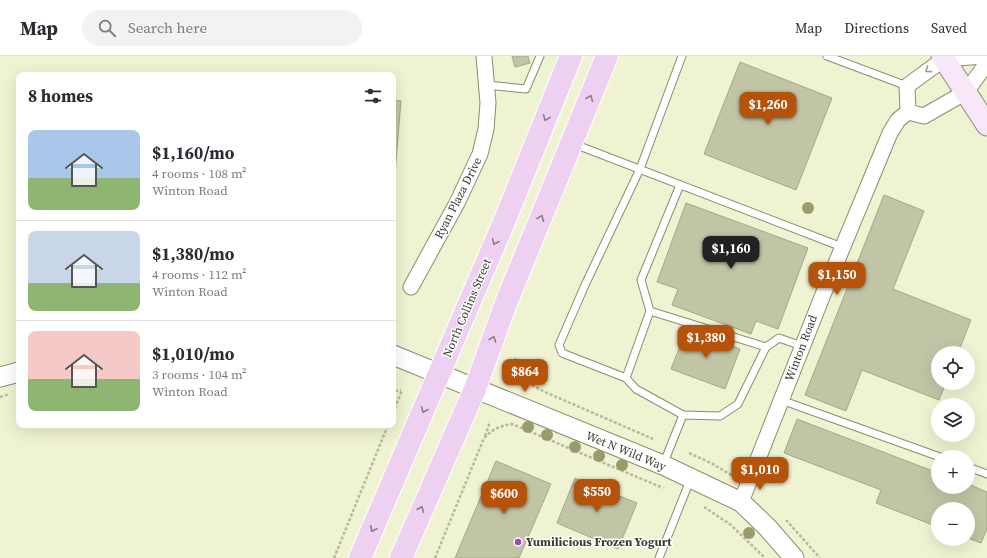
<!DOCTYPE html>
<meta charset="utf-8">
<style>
:root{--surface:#fff;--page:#f2f2f3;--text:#2b2b33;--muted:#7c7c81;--line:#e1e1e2;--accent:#b45309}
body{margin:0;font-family:"Source Serif 4",serif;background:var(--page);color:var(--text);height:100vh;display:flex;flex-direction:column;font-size:15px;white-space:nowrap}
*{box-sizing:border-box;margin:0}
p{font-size:13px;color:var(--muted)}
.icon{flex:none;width:22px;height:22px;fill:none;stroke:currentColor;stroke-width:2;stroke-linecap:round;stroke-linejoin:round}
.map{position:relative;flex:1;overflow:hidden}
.side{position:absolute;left:16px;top:16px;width:380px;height:356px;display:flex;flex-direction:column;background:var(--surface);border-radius:8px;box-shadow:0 4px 16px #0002}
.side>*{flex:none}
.controls{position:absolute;left:931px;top:290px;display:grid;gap:8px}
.controls a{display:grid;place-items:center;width:44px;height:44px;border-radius:50%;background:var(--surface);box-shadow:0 4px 16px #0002;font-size:20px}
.price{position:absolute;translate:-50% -34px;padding:0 9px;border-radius:8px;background:var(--accent);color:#fff;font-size:13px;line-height:26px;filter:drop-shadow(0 1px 2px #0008)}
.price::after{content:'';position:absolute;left:50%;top:24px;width:12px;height:9px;margin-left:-6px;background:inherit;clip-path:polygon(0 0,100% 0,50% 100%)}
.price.on{background:#222;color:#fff}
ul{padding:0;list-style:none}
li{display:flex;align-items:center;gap:12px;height:100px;padding:0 12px}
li+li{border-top:1px solid var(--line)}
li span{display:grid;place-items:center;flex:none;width:112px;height:80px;border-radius:8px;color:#555}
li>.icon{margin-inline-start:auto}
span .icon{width:48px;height:48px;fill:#fffc;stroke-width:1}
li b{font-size:17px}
h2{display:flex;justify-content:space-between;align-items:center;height:48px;padding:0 12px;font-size:17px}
header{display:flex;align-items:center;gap:24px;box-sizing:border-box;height:56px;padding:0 20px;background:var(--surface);border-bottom:1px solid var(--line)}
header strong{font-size:19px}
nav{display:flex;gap:22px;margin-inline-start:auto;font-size:14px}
.search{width:280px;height:36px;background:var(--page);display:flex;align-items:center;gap:10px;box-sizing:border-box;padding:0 14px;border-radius:22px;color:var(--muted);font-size:15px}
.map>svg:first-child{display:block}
.building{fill:#c2c5a5;stroke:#a5a788}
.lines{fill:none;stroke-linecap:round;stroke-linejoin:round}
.service-casing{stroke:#8a8d6f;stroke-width:9}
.minor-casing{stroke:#8a8d6f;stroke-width:17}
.tertiary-casing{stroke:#8a8d6f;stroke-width:21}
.secondary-casing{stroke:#8a8d6f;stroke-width:23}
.primary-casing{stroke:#fff;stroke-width:24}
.path{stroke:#b6b99e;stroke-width:2.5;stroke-dasharray:3 2;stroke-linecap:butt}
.service{stroke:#fff;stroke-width:7}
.minor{stroke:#fff;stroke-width:15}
.tertiary{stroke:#fff;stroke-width:19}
.secondary{stroke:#f7e7f9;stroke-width:21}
.primary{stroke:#eed0f2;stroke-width:22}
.tree{fill:#999c6a}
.oneway{stroke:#9c9d96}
.oneway2{stroke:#8b7e86}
.poi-dot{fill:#a548b2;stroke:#fff;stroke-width:1.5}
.labels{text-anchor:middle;stroke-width:3;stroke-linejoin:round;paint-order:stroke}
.street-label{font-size:12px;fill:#3a3b2e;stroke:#fff}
.poi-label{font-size:12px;font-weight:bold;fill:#3a3b2e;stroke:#fff;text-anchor:start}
</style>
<header>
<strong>Map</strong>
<div class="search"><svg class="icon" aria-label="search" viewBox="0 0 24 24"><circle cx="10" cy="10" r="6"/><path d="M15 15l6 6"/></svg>Search here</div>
<nav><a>Map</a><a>Directions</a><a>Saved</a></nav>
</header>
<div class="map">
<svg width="987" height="502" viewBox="0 0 987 502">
<rect width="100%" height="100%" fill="#f0f3d2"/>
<g class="building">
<polygon points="512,0 528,0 530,7 515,11"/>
<polygon points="740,6 832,42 796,134 704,98"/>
<polygon points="393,44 401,45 395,118 393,118"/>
<polygon points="884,139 924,155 893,233 971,264 958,297 938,297 938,327 946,327 939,344 862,314 846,355 805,339"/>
<polygon points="686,147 808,192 778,273 756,265 751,278 672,249 678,233 657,226"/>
<polygon points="687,272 740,293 725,333 671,313"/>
<polygon points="797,363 938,417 938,431 968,431 968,428 987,436 987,473 981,487 968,482 968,453 938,453 938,471 876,447 881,434 784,397"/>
<polygon points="496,405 551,428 519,502 455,502"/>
<polygon points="575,422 637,447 618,493 557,467"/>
</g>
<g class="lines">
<g class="service-casing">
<g id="service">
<polyline points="827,0 907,30"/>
<polyline points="487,29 526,33 540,0"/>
<polyline points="574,88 842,191"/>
<polyline points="680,129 641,224 650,255 626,322 636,333 683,359"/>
<polyline points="650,255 766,291"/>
<polyline points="626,322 562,297 559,289 585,229 640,113 682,0"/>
<polyline points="781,344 940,401"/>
<polyline points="663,409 683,359 720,360 738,348 766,291 779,282 802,290"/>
<polyline points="968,411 987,418"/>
<polyline points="659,502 691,422"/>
</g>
</g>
<g class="minor-casing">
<g id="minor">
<polyline points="908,56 907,30 944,3 984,0"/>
<polyline points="908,56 924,60 966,36 987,7"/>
<polyline points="411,231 457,147 480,98 486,73 488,47 484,0"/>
<polyline points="741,446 822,241 890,77 898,64 908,56"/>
</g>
</g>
<g class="tertiary-casing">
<g id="tertiary">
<polyline points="393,299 663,409 741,446 767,471 794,502"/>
<polyline points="0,321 19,316"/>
</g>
</g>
<g class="secondary-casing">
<polyline id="secondary" points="942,0 987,69"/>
</g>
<g class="primary-casing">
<g id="primary">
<polyline points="360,502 504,166 571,0"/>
<polyline points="401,502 475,333 506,247 607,0"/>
</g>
</g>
<g class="path">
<polyline points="514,303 518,304 519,313 524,325 545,336 653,383"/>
<polyline points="393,330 396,335 401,334"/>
<polyline points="0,341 9,338"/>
<polyline points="393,357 402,334"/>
<polyline points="485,380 490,366"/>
<polyline points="689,397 711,407 733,420"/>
<polyline points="704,451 731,469 765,502"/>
<polyline points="786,464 820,502"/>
<polyline points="334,502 388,369"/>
<path d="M435,502L484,382C493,373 500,370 512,368L663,432"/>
</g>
<use href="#service" class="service"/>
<use href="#minor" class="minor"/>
<use href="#tertiary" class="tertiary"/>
<use href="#secondary" class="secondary"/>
<use href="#primary" class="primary"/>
</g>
<g class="tree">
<circle cx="808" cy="152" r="6"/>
<circle cx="528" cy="371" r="6"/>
<circle cx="547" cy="379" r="6"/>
<circle cx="575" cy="391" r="6"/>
<circle cx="599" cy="400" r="6"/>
<circle cx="622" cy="409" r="6"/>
<circle cx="749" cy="477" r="6"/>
</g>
<defs><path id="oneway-chevron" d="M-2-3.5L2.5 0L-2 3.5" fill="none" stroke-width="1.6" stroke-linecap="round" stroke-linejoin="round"/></defs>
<use class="oneway" href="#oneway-chevron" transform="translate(928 14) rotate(143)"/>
<g class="oneway2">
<use href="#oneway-chevron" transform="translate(590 42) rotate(-68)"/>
<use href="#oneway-chevron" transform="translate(546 62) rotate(112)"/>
<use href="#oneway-chevron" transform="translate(541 162) rotate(-68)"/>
<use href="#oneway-chevron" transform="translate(495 186) rotate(113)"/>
<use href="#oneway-chevron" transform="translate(493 283) rotate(-70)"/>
<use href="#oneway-chevron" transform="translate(424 354) rotate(113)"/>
<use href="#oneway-chevron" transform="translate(421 453) rotate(-67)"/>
<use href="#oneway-chevron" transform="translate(373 473) rotate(114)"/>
</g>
<circle class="poi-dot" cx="518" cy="486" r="4"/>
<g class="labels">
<g class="street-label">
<text transform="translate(458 142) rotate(-63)" y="4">Ryan Plaza Drive</text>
<text transform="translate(467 252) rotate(-67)" y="4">North Collins Street</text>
<text transform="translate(801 292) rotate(-69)" y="4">Winton Road</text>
<text transform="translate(626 395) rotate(22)" y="4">Wet N Wild Way</text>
</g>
<g class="poi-label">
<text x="526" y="490">Yumilicious Frozen Yogurt</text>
</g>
</g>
</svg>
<div class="controls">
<a><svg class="icon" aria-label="locate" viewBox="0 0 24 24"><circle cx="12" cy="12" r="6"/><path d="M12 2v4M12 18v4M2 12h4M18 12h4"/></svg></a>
<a><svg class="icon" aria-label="layers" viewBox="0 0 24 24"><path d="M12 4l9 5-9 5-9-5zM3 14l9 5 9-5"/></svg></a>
<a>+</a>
<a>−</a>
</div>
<b class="price" style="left:768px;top:70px">$1,260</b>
<b class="price on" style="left:731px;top:214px">$1,160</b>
<b class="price" style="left:837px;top:240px">$1,150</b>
<b class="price" style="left:706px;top:303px">$1,380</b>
<b class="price" style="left:525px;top:337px">$864</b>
<b class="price" style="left:760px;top:435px">$1,010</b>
<b class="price" style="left:597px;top:457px">$550</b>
<b class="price" style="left:504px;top:459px">$600</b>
<section class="side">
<h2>8 homes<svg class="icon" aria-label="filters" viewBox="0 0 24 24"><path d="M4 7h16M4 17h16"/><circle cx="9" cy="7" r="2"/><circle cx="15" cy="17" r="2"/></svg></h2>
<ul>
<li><span style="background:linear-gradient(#a9c7e8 60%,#8fb573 0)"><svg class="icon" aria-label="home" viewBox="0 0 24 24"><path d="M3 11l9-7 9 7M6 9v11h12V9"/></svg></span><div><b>$1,160/mo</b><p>4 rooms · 108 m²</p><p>Winton Road</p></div></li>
<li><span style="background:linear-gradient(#c9d6e8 65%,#8fb573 0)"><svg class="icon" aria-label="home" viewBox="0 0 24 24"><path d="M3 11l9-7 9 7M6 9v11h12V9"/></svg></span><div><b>$1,380/mo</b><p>4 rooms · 112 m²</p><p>Winton Road</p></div></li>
<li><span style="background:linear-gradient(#f6c9c9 60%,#8fb573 0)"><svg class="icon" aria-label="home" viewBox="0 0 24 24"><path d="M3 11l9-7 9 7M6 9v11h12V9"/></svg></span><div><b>$1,010/mo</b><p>3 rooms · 104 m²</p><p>Winton Road</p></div></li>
</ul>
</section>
</div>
